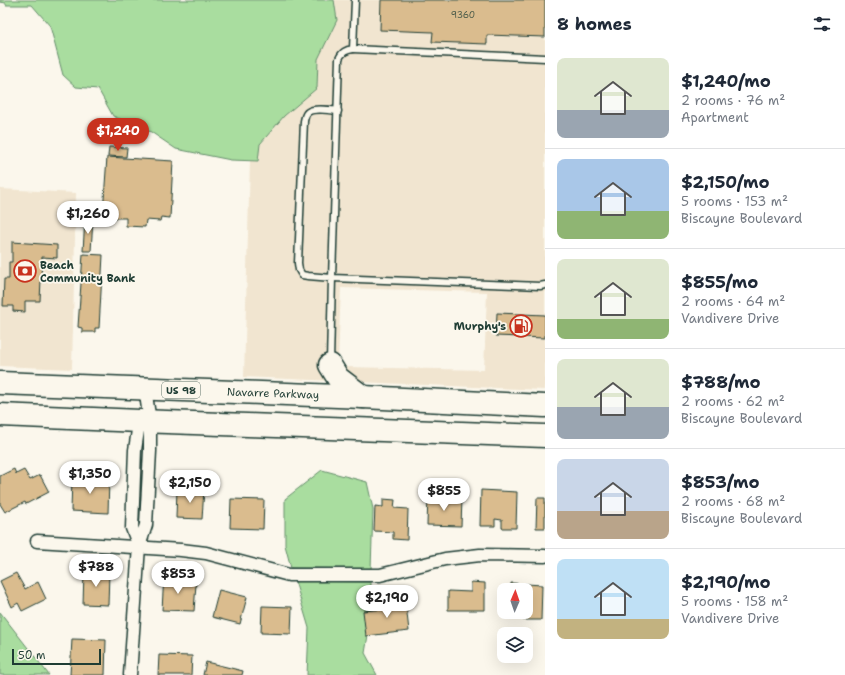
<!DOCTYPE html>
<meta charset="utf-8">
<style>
:root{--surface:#fff;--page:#f6f6f7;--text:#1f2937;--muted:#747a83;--line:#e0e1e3;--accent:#c8321e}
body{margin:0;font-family:"Shantell Sans",sans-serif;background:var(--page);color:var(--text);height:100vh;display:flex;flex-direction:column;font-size:15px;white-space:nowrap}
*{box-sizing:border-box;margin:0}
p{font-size:13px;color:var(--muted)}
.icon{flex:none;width:22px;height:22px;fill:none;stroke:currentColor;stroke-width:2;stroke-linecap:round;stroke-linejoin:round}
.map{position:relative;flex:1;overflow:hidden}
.panel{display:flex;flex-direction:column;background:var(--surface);width:300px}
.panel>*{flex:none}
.needle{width:26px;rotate:2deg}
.controls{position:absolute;left:497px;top:583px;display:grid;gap:8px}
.controls a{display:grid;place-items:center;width:36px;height:36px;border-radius:8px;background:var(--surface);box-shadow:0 4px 16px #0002;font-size:20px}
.scale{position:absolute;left:12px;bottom:10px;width:89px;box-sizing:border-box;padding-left:4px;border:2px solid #1f3d34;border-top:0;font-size:11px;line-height:14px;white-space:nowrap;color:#1f3d34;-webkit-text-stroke:3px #fbf7ec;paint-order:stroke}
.price{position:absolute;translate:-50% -34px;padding:0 9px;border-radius:14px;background:#fff;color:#222;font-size:13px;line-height:26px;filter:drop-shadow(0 1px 2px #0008)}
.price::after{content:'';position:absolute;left:50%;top:24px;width:12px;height:9px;margin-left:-6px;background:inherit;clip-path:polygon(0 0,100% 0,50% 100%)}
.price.active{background:var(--accent);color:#fff}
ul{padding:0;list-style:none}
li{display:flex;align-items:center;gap:12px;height:100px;padding:0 12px}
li+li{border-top:1px solid var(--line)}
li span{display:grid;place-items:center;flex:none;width:112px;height:80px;border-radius:8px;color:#555}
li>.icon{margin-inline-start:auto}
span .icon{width:48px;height:48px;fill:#fffc;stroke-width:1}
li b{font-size:17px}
h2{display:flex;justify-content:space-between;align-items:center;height:48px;padding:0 12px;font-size:17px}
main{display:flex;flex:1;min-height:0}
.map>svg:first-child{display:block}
.built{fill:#f1e5d0;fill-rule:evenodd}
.green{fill:#a9dd9f;stroke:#648d6a}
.building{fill:#dabc8e;stroke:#1f3d34}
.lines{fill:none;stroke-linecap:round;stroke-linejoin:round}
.lane-casing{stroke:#1f3d34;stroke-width:9}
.street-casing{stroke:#1f3d34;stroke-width:15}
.highway-casing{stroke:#1f3d34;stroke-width:25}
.lane{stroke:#fbf7ec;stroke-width:6}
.street{stroke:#fbf7ec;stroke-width:12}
.highway{stroke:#fbf7ec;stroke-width:22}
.labels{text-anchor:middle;stroke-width:3.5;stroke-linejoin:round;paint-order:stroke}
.number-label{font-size:9px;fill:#4e5d4a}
.shield{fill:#fbf7ec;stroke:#61756b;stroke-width:1}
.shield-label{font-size:10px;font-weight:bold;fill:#1f3d34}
.poi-label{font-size:11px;font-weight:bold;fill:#1f3d34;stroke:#fbf7ec;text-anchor:start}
.street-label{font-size:11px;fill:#1f3d34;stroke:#fbf7ec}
</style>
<main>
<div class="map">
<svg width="545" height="675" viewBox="0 0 545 675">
<rect width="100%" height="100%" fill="#fbf7ec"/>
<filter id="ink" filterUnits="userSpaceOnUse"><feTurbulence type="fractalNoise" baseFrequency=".025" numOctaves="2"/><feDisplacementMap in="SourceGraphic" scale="8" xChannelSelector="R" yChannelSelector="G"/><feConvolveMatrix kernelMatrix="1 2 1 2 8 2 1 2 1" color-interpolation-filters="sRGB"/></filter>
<g filter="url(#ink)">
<g class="built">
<path d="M334,0H545V390L244,377L250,161H258L260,144L284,116L317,88L318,59L337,20ZM341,288L487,292L484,370L345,367L338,360Z"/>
<polygon points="0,189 76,193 72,369 0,366"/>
</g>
<g class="green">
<polygon points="0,0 334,0 337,20 318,59 317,88 284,116 260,144 258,161 231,160 176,149 151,132 113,116 98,89 76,87 63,75 50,26 32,5 6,5 6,3 0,2"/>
<polygon points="322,470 367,482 373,509 371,569 291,568 285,545 285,499"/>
<polygon points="295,581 371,582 370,623 365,653 377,675 307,675 309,628"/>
<polygon points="0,612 49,675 0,675"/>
</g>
<g class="building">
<polygon points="381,0 545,0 545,37 487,35 487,44 432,42 433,32 380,30"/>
<polygon points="109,147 127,148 126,157 108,156"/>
<polygon points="107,157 173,161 170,218 161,217 160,221 146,220 145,227 126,226 126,218 112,218 112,214 103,213"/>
<polygon points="85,219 93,219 91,251 83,251"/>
<polygon points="12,242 57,245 57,258 42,257 40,301 25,301 25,312 13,311 13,306 3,306 4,279 9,279 9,262 12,262"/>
<polygon points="83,254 103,255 99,328 95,328 95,332 82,332 82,328 78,327"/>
<polygon points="497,313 545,315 545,338 496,336"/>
<polygon points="14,469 16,474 24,470 30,480 40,475 49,492 26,504 25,502 5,512 0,504 0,476"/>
<polygon points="72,478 109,479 108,513 71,511"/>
<polygon points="177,489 204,489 202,519 176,518"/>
<polygon points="481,490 517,492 516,528 502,528 502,520 495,519 495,526 480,526"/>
<polygon points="428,497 462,499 461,526 427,525"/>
<polygon points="537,498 545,498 545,528 536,528"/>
<polygon points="231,499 264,500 263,529 230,528"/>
<polygon points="383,499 395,500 394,508 408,509 407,540 393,539 393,532 374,531 375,506 383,507"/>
<polygon points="84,572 109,573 108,605 83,604"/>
<polygon points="16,573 25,589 38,582 46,599 22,611 18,603 12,607 0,581"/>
<polygon points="164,575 176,575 176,583 196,584 194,611 162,610"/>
<polygon points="471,582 485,583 485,610 448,610 448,591 471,592"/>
<polygon points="511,583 542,585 541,620 523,620 523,612 526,612 526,590 511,590"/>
<polygon points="219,590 247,597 240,624 212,617"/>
<polygon points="405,596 409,631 366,636 363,611 395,608 394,598"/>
<polygon points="262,606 292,607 291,634 261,633"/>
<polygon points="72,639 106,640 105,675 70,675"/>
<polygon points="159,655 192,656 191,675 158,675"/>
<polygon points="206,662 243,671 242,675 203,675"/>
</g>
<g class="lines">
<g class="lane-casing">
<g id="lane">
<path d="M355,0L353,49C346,50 342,52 339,59L332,278L540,286L545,285"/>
<polyline points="353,49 545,58"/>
<path d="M330,362L332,278L308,276L302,275L299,270L298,263L304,121C305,117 305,114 308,112C313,108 331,110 338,111"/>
</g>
</g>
<g class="street-casing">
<g id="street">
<polyline points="37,541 181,550 206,553 289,575 380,575 445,559 480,555 545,556"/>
<polyline points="139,546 132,528 135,450 140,417"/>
<polyline points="130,675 139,546 146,525 150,451 150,422 145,388"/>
</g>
</g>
<g class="highway-casing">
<g id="highway">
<polyline points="330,365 338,378 363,397"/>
<polyline points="0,383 363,397 545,406"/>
<polyline points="0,415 140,421 545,436"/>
</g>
</g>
<use href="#lane" class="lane"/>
<use href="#street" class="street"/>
<use href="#highway" class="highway"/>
</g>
</g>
<defs>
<g id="bank-ring" transform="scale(1.15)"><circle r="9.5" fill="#fbf7ec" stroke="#c8321e" stroke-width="1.5"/><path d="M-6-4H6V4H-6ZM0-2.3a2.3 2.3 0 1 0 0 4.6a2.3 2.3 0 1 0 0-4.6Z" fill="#c8321e"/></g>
<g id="fuel-ring" transform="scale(1.15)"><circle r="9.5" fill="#fbf7ec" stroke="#c8321e" stroke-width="1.5"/><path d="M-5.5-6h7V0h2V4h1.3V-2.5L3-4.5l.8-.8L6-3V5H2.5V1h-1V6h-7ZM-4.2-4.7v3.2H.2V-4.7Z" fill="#c8321e"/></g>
</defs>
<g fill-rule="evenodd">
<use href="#bank-ring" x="25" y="271"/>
<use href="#fuel-ring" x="521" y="326"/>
</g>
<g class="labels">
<g class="number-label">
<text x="463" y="18">9360</text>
</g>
<rect class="shield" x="162" y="382" width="38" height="16" rx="3"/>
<g class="shield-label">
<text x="181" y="394">US 98</text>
</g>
<g class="poi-label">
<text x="40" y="269">Beach<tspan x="40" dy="13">Community Bank</tspan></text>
<text x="506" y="330" text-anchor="end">Murphy's</text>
</g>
<g class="street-label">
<text transform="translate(273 393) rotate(2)" y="4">Navarre Parkway</text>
</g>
</g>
</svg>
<div class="controls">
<a><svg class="needle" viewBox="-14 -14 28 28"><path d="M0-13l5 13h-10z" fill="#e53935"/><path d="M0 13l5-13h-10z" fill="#747a83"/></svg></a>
<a><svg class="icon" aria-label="layers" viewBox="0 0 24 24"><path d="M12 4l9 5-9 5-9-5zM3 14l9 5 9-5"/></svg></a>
</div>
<div class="scale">50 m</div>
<b class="price active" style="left:118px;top:152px">$1,240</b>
<b class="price" style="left:88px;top:235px">$1,260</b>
<b class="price" style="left:90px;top:495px">$1,350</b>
<b class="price" style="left:190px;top:504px">$2,150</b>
<b class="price" style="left:444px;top:512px">$855</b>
<b class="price" style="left:96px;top:588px">$788</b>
<b class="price" style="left:178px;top:595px">$853</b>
<b class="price" style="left:387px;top:619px">$2,190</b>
</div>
<section class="panel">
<h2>8 homes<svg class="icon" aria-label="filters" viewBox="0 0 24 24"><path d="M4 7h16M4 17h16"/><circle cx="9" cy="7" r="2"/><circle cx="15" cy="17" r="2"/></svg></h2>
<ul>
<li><span style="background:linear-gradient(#dfe7d0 65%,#9aa5b1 0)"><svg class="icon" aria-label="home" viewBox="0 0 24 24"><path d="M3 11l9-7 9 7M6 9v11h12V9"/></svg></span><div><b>$1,240/mo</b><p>2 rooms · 76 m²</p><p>Apartment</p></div></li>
<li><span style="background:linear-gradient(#a9c7e8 65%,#8fb573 0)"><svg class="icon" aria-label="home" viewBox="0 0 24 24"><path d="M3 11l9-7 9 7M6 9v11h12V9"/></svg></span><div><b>$2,150/mo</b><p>5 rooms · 153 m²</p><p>Biscayne Boulevard</p></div></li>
<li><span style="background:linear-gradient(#dfe7d0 75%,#8fb573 0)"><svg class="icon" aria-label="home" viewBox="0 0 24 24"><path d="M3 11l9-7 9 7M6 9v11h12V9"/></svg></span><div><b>$855/mo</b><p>2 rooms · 64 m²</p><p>Vandivere Drive</p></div></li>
<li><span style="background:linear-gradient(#dfe7d0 60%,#9aa5b1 0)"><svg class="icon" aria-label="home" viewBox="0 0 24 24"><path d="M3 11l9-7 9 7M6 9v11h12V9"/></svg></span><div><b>$788/mo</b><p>2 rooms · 62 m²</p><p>Biscayne Boulevard</p></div></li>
<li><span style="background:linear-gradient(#c9d6e8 65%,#b9a48a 0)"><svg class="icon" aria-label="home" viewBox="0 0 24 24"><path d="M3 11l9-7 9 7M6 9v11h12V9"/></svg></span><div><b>$853/mo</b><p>2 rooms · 68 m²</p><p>Biscayne Boulevard</p></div></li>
<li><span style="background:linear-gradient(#bfe0f5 75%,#c2b280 0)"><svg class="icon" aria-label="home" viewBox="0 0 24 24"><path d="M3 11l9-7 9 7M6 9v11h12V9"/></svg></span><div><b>$2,190/mo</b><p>5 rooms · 158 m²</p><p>Vandivere Drive</p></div></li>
</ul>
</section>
</main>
